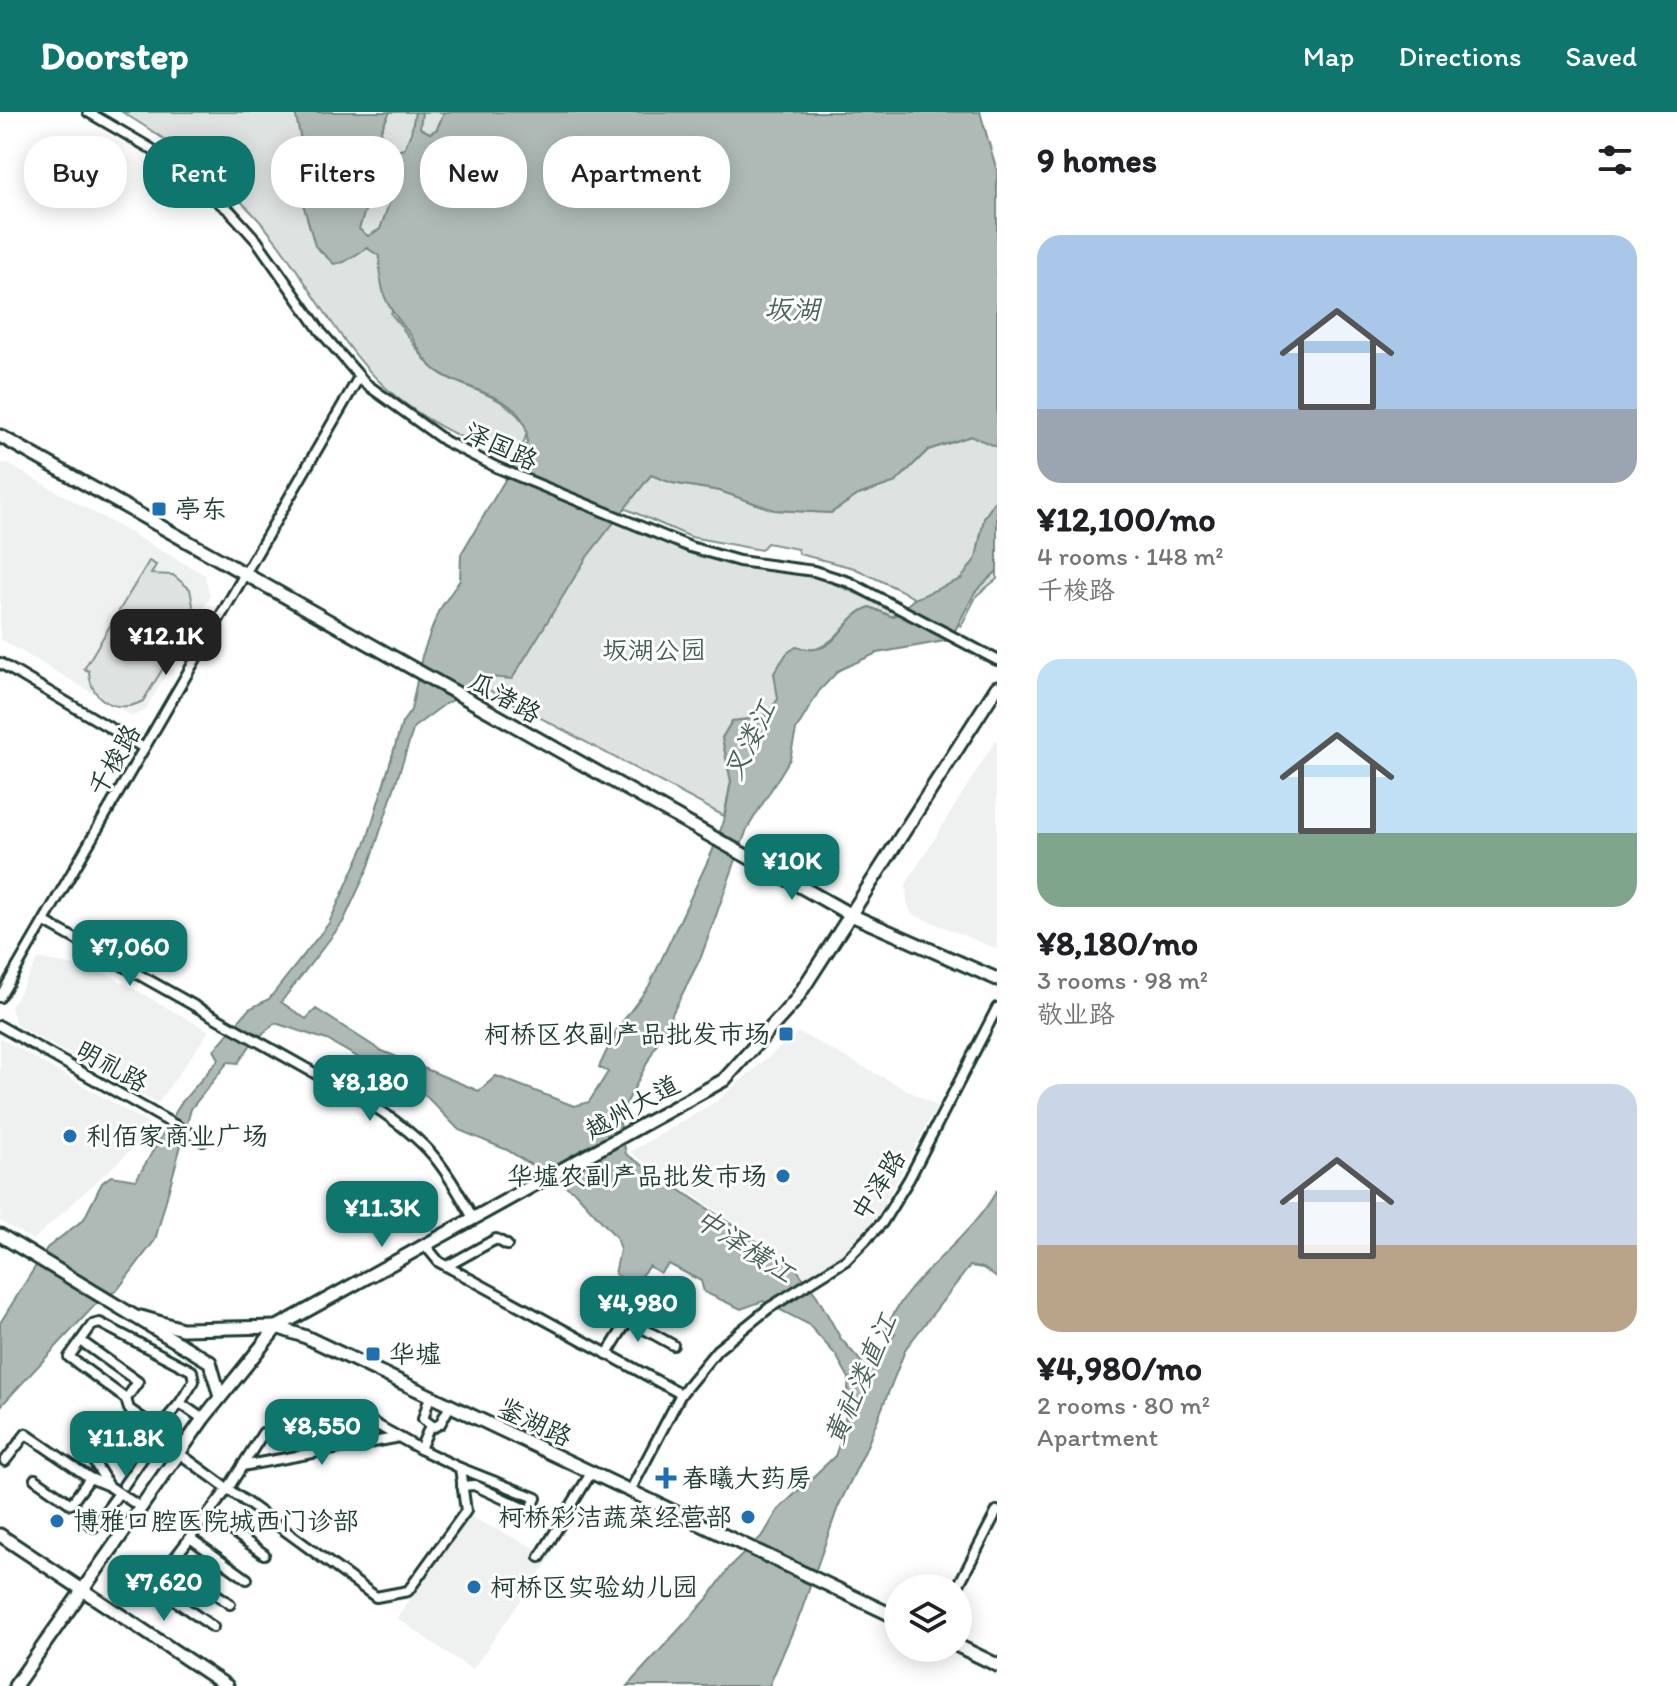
<!DOCTYPE html>
<meta charset="utf-8">
<style>
:root{--surface:#fff;--page:#f2f2f2;--text:#202124;--muted:#757577;--accent:#0f766e}
body{margin:0;font-family:Itim,"LXGW WenKai TC",sans-serif;background:var(--page);color:var(--text);height:100vh;display:flex;flex-direction:column;font-size:30px;white-space:nowrap}
*{box-sizing:border-box;margin:0}
p{font-size:26px;color:var(--muted)}
.icon{flex:none;width:44px;height:44px;fill:none;stroke:currentColor;stroke-width:2;stroke-linecap:round;stroke-linejoin:round}
.map{position:relative;flex:1;overflow:hidden}
.side{display:flex;flex-direction:column;background:var(--surface);width:680px}
.side>*{flex:none}
.hud{position:absolute;left:24px;top:24px;width:760px;height:72px;display:flex;gap:16px}
.buttons{position:absolute;left:884px;top:1462px;display:grid;gap:16px}
.buttons a{display:grid;place-items:center;width:88px;height:88px;border-radius:50%;background:var(--surface);box-shadow:0 4px 20px #0003;font-size:40px}
.price{position:absolute;translate:-50% -68px;padding:0 18px;border-radius:16px;background:var(--accent);color:#fff;font-size:26px;line-height:52px;filter:drop-shadow(0 2px 4px #0008)}
.price::after{content:'';position:absolute;left:50%;top:48px;width:24px;height:18px;margin-left:-12px;background:inherit;clip-path:polygon(0 0,100% 0,50% 100%)}
.price.selected{background:#222;color:#fff}
ul{padding:0;list-style:none}
li{display:grid;align-content:center;gap:16px;height:424px;padding:0 40px}
li span{display:grid;place-items:center;height:248px;border-radius:24px;color:#555}
li>.icon{margin-inline-start:auto}
span .icon{width:144px;height:144px;fill:#fffc;stroke-width:1}
li b{font-size:34px}
h2{display:flex;justify-content:space-between;align-items:center;height:96px;padding:0 40px;font-size:34px}
.pill{padding:0 28px;border-radius:32px;background:var(--surface);box-shadow:0 4px 20px #0003;font-size:28px;line-height:72px}
.pill.selected{background:var(--accent);color:#fff}
header{display:flex;align-items:center;gap:48px;box-sizing:border-box;height:112px;padding:0 40px;background:var(--accent);color:#fff}
header strong{font-size:38px}
nav{display:flex;gap:44px;margin-inline-start:auto;font-size:28px}
main{display:flex;flex:1;min-height:0}
.map>svg:first-child{display:block}
.built{fill:#eef1f0}
.green{fill:#dee3e2;stroke:#7e908b;stroke-width:2}
.water{fill:#afbab7;stroke:#758883;stroke-width:2;fill-rule:evenodd}
.lines{fill:none;stroke-linecap:round;stroke-linejoin:round}
.street-casing{stroke:#1f3d34;stroke-width:14}
.secondary-casing{stroke:#1f3d34;stroke-width:17}
.street{stroke:#fff;stroke-width:8}
.secondary{stroke:#fff;stroke-width:11}
.poi-dot{fill:#1f6fb2;stroke:#fff;stroke-width:3}
.labels{text-anchor:middle;stroke-width:6;stroke-linejoin:round;paint-order:stroke}
.street-label{font-size:26px;fill:#1f3d34;stroke:#fff}
.poi-label{font-size:26px;fill:#1f3d34;stroke:#fff;text-anchor:start}
.park-label{font-size:26px;fill:#455e57;stroke:#fff}
.water-label{font-size:28px;font-style:italic;fill:#4a625b;stroke:#fff}
</style>
<header>
<strong>Doorstep</strong>
<nav><a>Map</a><a>Directions</a><a>Saved</a></nav>
</header>
<main>
<div class="map">
<svg width="997" height="1574" viewBox="0 0 997 1574">
<rect width="100%" height="100%" fill="#fff"/>
<filter id="ink" filterUnits="userSpaceOnUse"><feTurbulence type="fractalNoise" baseFrequency=".0125" numOctaves="2"/><feDisplacementMap in="SourceGraphic" scale="16" xChannelSelector="R" yChannelSelector="G"/><feConvolveMatrix kernelMatrix="1 2 1 2 8 2 1 2 1" color-interpolation-filters="sRGB"/></filter>
<g filter="url(#ink)">
<g class="built">
<polygon points="6,351 205,463 210,485 145,599 132,604 0,527 0,352"/>
<polygon points="997,626 997,837 912,802 907,791 906,772"/>
<polygon points="39,846 107,862 209,919 158,991 16,913 11,895"/>
<polygon points="798,920 937,994 872,1114 837,1147 806,1166 795,1152 630,1040 717,989"/>
<polygon points="0,926 148,1011 132,1037 33,1128 0,1109"/>
<polygon points="467,1403 552,1444 472,1558 397,1506"/>
</g>
<g class="green">
<path d="M122,0H444L391,202C405,217 415,237 429,252C456,280 501,274 528,317L517,351C471,330 422,310 385,275C341,234 312,176 276,129C235,75 179,35 122,0Z"/>
<polygon points="997,323 997,467 977,483 961,514 900,478 854,456 799,442 798,437 767,431 761,438 691,425 624,396 651,363 672,371 720,379 774,398 831,401 858,383 896,370 928,338 971,324"/>
<path d="M616,407L722,450L818,465L895,498L893,505L870,495C844,504 844,528 811,539C790,574 780,611 732,609L722,626L731,669L724,704L481,574Z"/>
<path d="M149,449L156,453L151,462L173,463L190,477L195,504L143,589C117,603 90,588 89,559L84,557Z"/>
</g>
<path class="water" d="M295,0H390L381,18L383,34L392,40L404,37L411,21L415,0H422L420,16L430,21L437,17L444,0H980L997,59V335L971,324L928,338L896,370L858,383L831,401L774,398L720,379L672,371L651,363L587,445L512,567L489,565L481,574L445,592L414,615L369,754L343,810L281,890L306,907L316,897L380,938L479,979L496,964L574,994L589,990L608,960L599,955L617,917L649,874L712,740L724,709L731,669L722,626L732,609L765,605L778,587L774,561L787,541L796,535C840,547 837,507 870,495L893,505L914,487L961,467L976,446L984,406L997,386V459L975,480L950,528L877,541L839,558L819,579L796,618L790,647L747,717L701,845L619,1006L626,1042L794,1154L817,1184L841,1227L865,1254L878,1249L895,1221L886,1217C908,1163 969,1130 997,1078V1166L983,1156L970,1154L906,1236L865,1339L838,1395L801,1500L769,1574H627L708,1486L730,1455L764,1422L778,1398L835,1344L844,1318L849,1266L836,1243L808,1212L763,1189L741,1197L704,1180L701,1169L669,1152L660,1161L649,1154L633,1173L615,1162L620,1138L616,1125L575,1080L507,1038L459,1018L426,984L327,928L275,911L252,931L238,951L228,950L191,997L155,1128L118,1177L94,1194L0,1295V1211L47,1136L84,1107L102,1071L111,1064L136,1068L181,991L219,947L214,938L249,897L269,887L329,811L367,728L402,611L411,598L422,544L438,500L460,468L461,442L527,331C531,279 456,281 429,252C421,243 416,231 409,221C384,189 381,186 379,144L367,136L344,150L334,152L315,134L300,81C314,65 322,47 302,33ZM369,67L387,70L390,89L380,117L368,124L359,117L367,93L363,74Z"/>
<g class="lines">
<g class="street-casing">
<g id="street">
<polyline points="88,0 150,36 230,99 257,129 321,220 366,272 445,329 496,355 690,435 739,449 814,459 849,470 997,548"/>
<polyline points="0,551 144,636"/>
<path d="M45,810L375,995C430,1032 441,1049 473,1106"/>
<polyline points="0,885 359,265"/>
<polyline points="0,914 203,1029"/>
<polyline points="425,1133 439,1150 681,1282"/>
<polyline points="447,1154 496,1127 507,1133"/>
<polyline points="81,1229 138,1270 126,1287"/>
<polyline points="607,1242 628,1208 673,1233"/>
<polyline points="430,1284 423,1307 434,1315 440,1312 450,1294"/>
<polyline points="180,1291 158,1317 129,1297 126,1287 69,1245 92,1213 100,1211 192,1259 194,1269 180,1291 203,1307"/>
<polyline points="5,1349 26,1322 90,1366"/>
<polyline points="96,1353 109,1374 140,1395"/>
<polyline points="242,1354 395,1326"/>
<polyline points="460,1356 536,1386 530,1399 474,1373 462,1374"/>
<polyline points="35,1367 71,1392 90,1366 109,1374"/>
<polyline points="124,1373 157,1325 376,1485 408,1479 466,1399 460,1356 420,1337 430,1314"/>
<polyline points="630,1379 681,1282 717,1238 769,1196 846,1148 882,1111 909,1067 997,896"/>
<polyline points="208,1402 264,1442"/>
<polyline points="86,1409 94,1415 119,1381"/>
<polyline points="190,1426 247,1467"/>
<polyline points="540,1445 591,1361"/>
<polyline points="171,1450 230,1492"/>
<polyline points="957,1476 997,1399"/>
<polyline points="213,1515 161,1479 157,1469 229,1375 263,1321 359,1303 420,1337"/>
</g>
</g>
<g class="secondary-casing">
<g id="secondary">
<polyline points="0,324 851,803 997,867"/>
<polyline points="0,1123 210,1250 220,1285"/>
<polyline points="141,1205 182,1217 277,1215 306,1225 898,1506"/>
<polyline points="0,1423 227,1574"/>
<polyline points="958,1534 997,1553"/>
<polyline points="15,1574 203,1307 277,1215 724,968 795,889 997,575"/>
</g>
</g>
<use href="#street" class="street"/>
<use href="#secondary" class="secondary"/>
</g>
</g>
<g class="poi-dot">
<rect x="151" y="389" width="16" height="16" rx="4"/>
<rect x="778" y="914" width="16" height="16" rx="4"/>
<circle cx="70" cy="1024" r="8"/>
<circle cx="783" cy="1064" r="8"/>
<rect x="365" y="1234" width="16" height="16" rx="4"/>
<path d="M662 1354h8v8h8v8h-8v8h-8v-8h-8v-8h8z"/>
<circle cx="748" cy="1405" r="8"/>
<circle cx="57" cy="1409" r="8"/>
<circle cx="474" cy="1475" r="8"/>
</g>
<g class="labels">
<g class="street-label">
<text transform="translate(501 334) rotate(25)" y="9">泽国路</text>
<text transform="translate(505 585) rotate(29)" y="9">瓜渚路</text>
<text transform="translate(114 648) rotate(-60)" y="9">千梭路</text>
<text transform="translate(112 954) rotate(29)" y="9">明礼路</text>
<text transform="translate(632 995) rotate(-29)" y="9">越州大道</text>
<text transform="translate(878 1073) rotate(-58)" y="9">中泽路</text>
<text transform="translate(535 1310) rotate(25)" y="9">鉴湖路</text>
</g>
<g class="poi-label">
<text x="175" y="406">亭东</text>
<text x="770" y="931" text-anchor="end">柯桥区农副产品批发市场</text>
<text x="86" y="1033">利佰家商业广场</text>
<text x="767" y="1073" text-anchor="end">华墟农副产品批发市场</text>
<text x="389" y="1251">华墟</text>
<text x="682" y="1375">春曦大药房</text>
<text x="732" y="1414" text-anchor="end">柯桥彩洁蔬菜经营部</text>
<text x="73" y="1418">博雅口腔医院城西门诊部</text>
<text x="490" y="1484">柯桥区实验幼儿园</text>
</g>
<g class="park-label">
<text x="654" y="547">坂湖公园</text>
</g>
<g class="water-label">
<text x="792" y="207">坂湖</text>
<text transform="translate(749 628) rotate(-64)" y="10">叉溇江</text>
<text transform="translate(745 1133) rotate(33)" y="10">中泽横江</text>
<text transform="translate(860 1267) rotate(-66)" y="10">黄社溇直江</text>
</g>
</g>
</svg>
<div class="buttons">
<a><svg class="icon" aria-label="layers" viewBox="0 0 24 24"><path d="M12 4l9 5-9 5-9-5zM3 14l9 5 9-5"/></svg></a>
</div>
<b class="price selected" style="left:166px;top:565px">¥12.1K</b>
<b class="price" style="left:792px;top:790px">¥10K</b>
<b class="price" style="left:130px;top:876px">¥7,060</b>
<b class="price" style="left:370px;top:1011px">¥8,180</b>
<b class="price" style="left:382px;top:1137px">¥11.3K</b>
<b class="price" style="left:638px;top:1232px">¥4,980</b>
<b class="price" style="left:322px;top:1355px">¥8,550</b>
<b class="price" style="left:126px;top:1367px">¥11.8K</b>
<b class="price" style="left:164px;top:1511px">¥7,620</b>
<div class="hud">
<a class="pill">Buy</a>
<a class="pill selected">Rent</a>
<a class="pill">Filters</a>
<a class="pill">New</a>
<a class="pill">Apartment</a>
</div>
</div>
<section class="side">
<h2>9 homes<svg class="icon" aria-label="filters" viewBox="0 0 24 24"><path d="M4 7h16M4 17h16"/><circle cx="9" cy="7" r="2"/><circle cx="15" cy="17" r="2"/></svg></h2>
<ul>
<li><span style="background:linear-gradient(#a9c7e8 70%,#9aa5b1 0)"><svg class="icon" aria-label="home" viewBox="0 0 24 24"><path d="M3 11l9-7 9 7M6 9v11h12V9"/></svg></span><div><b>¥12,100/mo</b><p>4 rooms · 148 m²</p><p>千梭路</p></div></li>
<li><span style="background:linear-gradient(#bfe0f5 70%,#7fa58c 0)"><svg class="icon" aria-label="home" viewBox="0 0 24 24"><path d="M3 11l9-7 9 7M6 9v11h12V9"/></svg></span><div><b>¥8,180/mo</b><p>3 rooms · 98 m²</p><p>敬业路</p></div></li>
<li><span style="background:linear-gradient(#c9d6e8 65%,#b9a48a 0)"><svg class="icon" aria-label="home" viewBox="0 0 24 24"><path d="M3 11l9-7 9 7M6 9v11h12V9"/></svg></span><div><b>¥4,980/mo</b><p>2 rooms · 80 m²</p><p>Apartment</p></div></li>
</ul>
</section>
</main>
